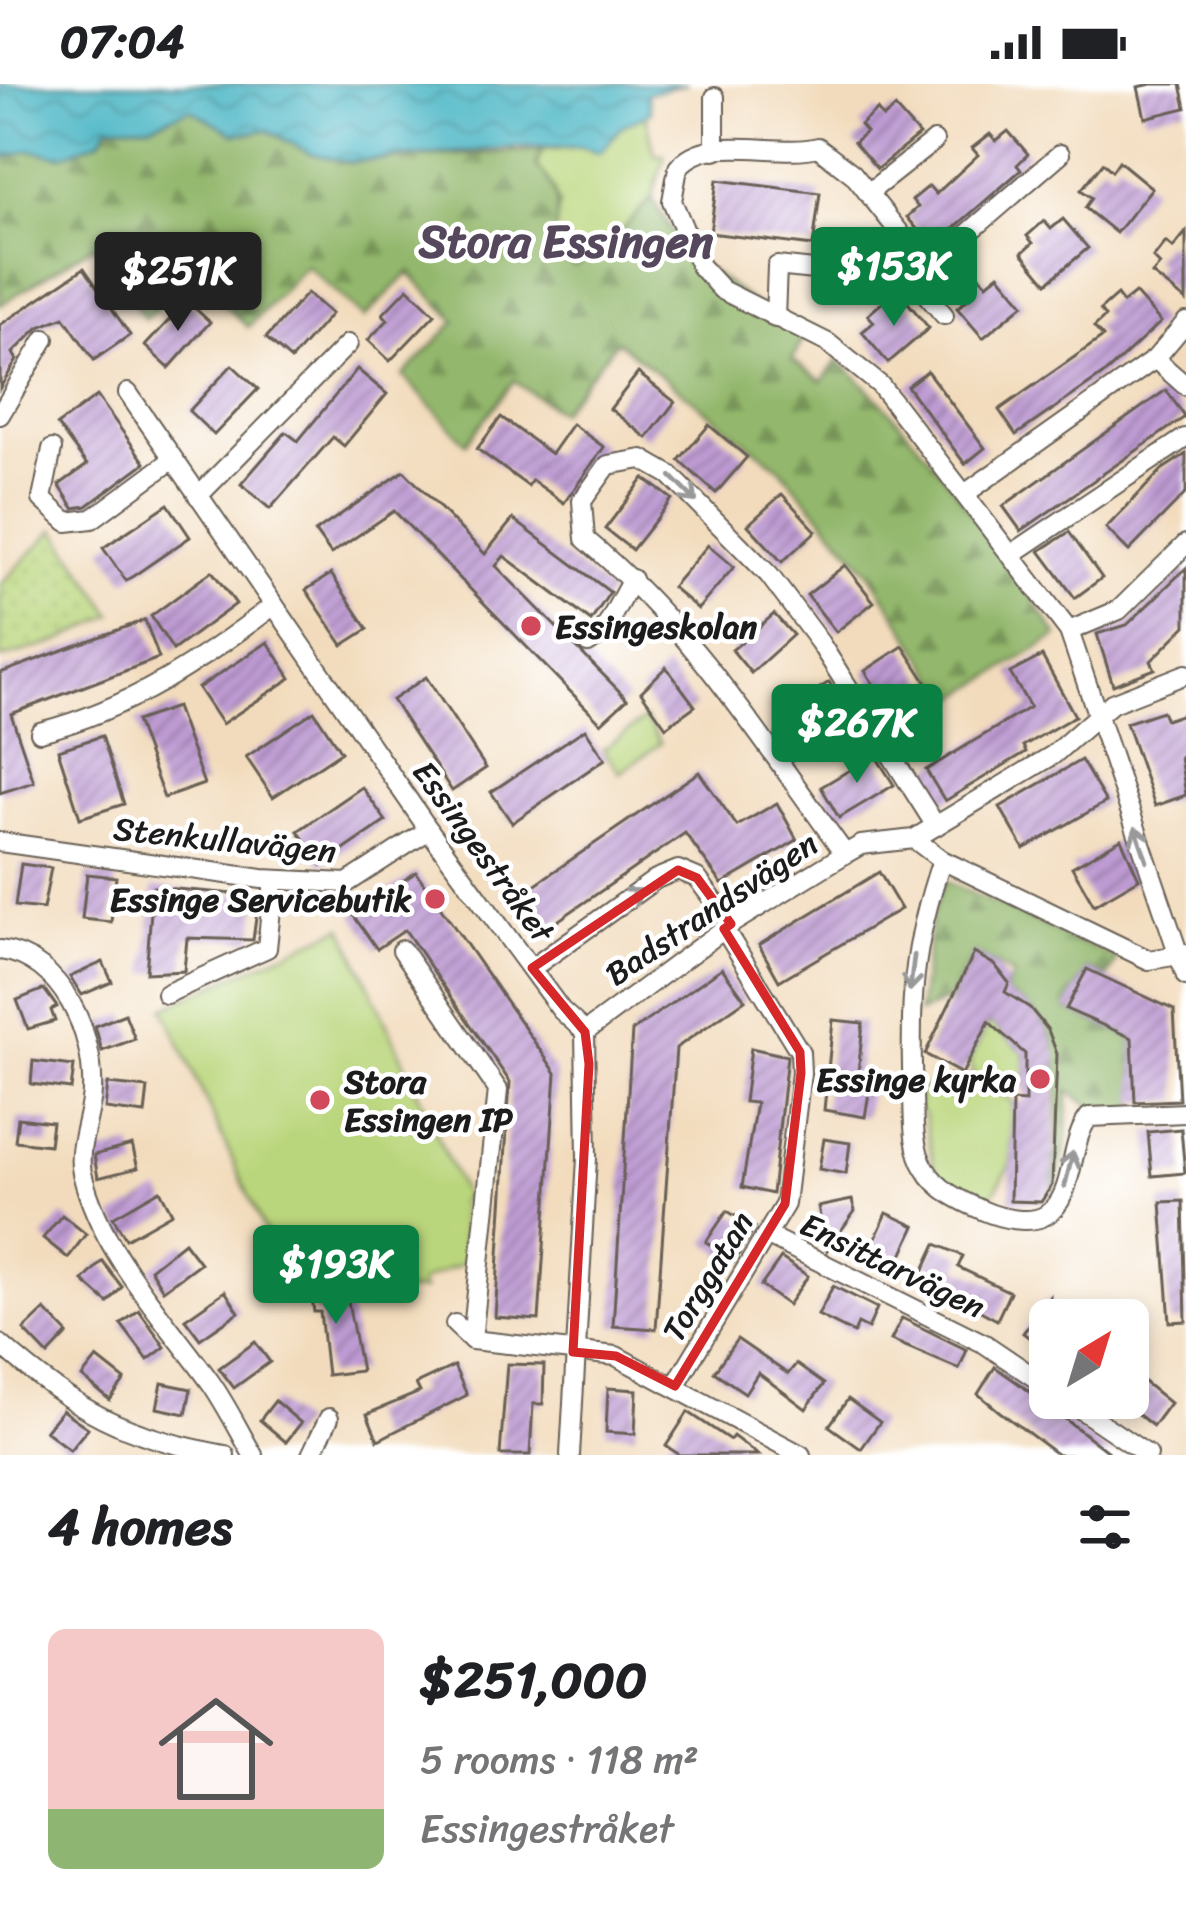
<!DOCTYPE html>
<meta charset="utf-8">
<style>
:root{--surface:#fff;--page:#f6f6f6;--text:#202124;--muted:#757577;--line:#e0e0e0;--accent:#0b8043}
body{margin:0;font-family:Sriracha,sans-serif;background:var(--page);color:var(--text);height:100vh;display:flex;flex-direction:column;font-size:45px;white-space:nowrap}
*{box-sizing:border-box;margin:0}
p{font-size:39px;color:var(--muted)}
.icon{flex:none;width:66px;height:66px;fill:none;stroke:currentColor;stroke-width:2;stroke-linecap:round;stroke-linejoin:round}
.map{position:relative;height:1371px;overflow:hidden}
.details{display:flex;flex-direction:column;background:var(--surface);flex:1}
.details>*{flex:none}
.needle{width:78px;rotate:38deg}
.controls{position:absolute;left:1029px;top:1215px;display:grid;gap:24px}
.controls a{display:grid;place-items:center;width:120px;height:120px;border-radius:18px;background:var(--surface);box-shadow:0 6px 18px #0003;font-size:60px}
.price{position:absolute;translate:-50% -102px;padding:0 27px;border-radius:12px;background:var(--accent);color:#fff;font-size:39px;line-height:78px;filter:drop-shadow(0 3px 6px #0008)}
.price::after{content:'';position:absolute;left:50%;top:72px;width:36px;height:27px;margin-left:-18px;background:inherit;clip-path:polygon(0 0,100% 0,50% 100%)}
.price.active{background:#222;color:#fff}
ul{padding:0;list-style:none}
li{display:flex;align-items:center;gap:36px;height:300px;padding:0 48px}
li+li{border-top:3px solid var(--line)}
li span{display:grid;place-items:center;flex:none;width:336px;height:240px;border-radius:18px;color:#555}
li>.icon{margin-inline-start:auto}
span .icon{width:144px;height:144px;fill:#fffc;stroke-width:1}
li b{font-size:51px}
h2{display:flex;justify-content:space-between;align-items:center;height:144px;padding:0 48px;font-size:51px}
.status{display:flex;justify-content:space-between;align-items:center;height:84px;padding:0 60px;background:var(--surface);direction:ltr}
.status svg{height:33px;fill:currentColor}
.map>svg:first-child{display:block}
.green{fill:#bad67c;stroke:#6b794c;stroke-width:3}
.forest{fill:url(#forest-firs);stroke:#586a44;stroke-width:3}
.park{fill:url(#park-dots);stroke:#6b794c;stroke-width:3}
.water{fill:url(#water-waves);stroke:#326970;stroke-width:3}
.building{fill:url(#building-hatch)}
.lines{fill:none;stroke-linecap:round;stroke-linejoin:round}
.minor-casing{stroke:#675f54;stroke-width:22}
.minor{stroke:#fff;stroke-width:18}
.oneway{stroke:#999}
.marked{fill:none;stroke:#d62828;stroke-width:9;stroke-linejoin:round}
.poi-dot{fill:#d1495b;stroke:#fff;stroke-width:4.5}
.labels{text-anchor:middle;stroke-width:9;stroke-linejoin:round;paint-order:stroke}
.poi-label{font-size:33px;font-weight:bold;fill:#1c1c1c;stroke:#fff;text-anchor:start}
.street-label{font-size:33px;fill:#1c1c1c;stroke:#fff}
.district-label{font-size:45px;font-weight:bold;fill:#55485c;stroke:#fff}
</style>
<div class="status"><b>07:04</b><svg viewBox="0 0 49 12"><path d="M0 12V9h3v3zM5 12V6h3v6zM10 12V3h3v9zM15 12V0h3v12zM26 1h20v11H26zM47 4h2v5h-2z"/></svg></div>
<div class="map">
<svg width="1186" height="1371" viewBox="0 0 1186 1371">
<defs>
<pattern id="forest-firs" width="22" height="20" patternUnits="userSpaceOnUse" patternTransform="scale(3)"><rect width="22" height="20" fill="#93b76c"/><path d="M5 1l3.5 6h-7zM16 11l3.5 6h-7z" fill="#779458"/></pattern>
<pattern id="park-dots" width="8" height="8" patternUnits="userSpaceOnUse" patternTransform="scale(3)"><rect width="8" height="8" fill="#bad67c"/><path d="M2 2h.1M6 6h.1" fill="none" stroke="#9fb76b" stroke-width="1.8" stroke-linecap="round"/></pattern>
<pattern id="water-waves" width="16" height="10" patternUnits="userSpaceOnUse" patternTransform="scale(3)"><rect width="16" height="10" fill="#49b6c5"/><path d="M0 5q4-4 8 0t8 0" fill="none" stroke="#3c939f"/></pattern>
<pattern id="building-hatch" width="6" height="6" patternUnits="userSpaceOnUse" patternTransform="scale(3)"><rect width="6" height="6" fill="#be9bd3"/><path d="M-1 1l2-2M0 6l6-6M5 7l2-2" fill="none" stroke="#9a7eaa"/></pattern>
</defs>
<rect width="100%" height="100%" fill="#fff"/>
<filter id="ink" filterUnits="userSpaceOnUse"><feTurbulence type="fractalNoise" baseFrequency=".00833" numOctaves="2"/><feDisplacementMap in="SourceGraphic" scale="24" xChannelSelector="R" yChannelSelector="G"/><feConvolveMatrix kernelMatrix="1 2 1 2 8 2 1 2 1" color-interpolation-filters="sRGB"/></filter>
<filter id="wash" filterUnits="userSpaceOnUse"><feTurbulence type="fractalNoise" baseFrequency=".004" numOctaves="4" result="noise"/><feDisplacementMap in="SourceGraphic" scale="48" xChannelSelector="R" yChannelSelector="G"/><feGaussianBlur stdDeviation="2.7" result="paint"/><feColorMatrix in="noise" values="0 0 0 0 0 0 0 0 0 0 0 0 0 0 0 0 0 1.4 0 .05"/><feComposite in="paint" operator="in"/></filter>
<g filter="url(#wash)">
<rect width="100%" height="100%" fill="#f2dbbc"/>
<g class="green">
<polygon points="646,31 655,71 665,71 652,114 604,166 574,183 551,168 559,120 536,82 542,66 582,63 600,69 622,42"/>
<polygon points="645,635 661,659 620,689 603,665"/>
<polygon points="343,843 465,1114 460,1117 465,1178 420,1198 423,1206 398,1208 362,1223 343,1169 286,1194 164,924"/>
<polygon points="989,938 1025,970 1025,1001 1006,996 996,1006 1012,1017 1011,1081 990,1114 965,1110 935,1088 924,1031 918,1024 921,1003 938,1005 950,994 974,993 969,977"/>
</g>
<g class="forest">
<path d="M190,25L235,50L267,46L307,68L346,78L542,66L536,82C565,107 557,134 552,168L574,183L603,166L652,114L684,168L803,255L792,276L822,297L838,276C926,354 991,456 1058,552L951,617L870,489L780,384L617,257L559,328L514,297L466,359L403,292L456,237L409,189L364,234L306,181L248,243L191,189L145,235L94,161L0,221V75L30,66L61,72L101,56L108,41H150Z"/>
<path d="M945,797L1117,875L1107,894L1087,885L1066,925L1132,954L1137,1027L1102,1029L1068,1007L1067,1057L1052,1118C1053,1075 1068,981 1048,946C1038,928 1022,918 1005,908L1013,891L974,869L949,916L918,929L932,832Z"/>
</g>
<polygon class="park" points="55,445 113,531 58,558 0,575 0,501"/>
<polygon class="water" points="0,0 687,0 647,9 651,28 622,42 600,69 583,63 520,63 346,78 307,68 268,46 235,50 190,25 150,41 108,41 101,56 61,72 30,66 0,75"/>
<g id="blocks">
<g class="building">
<polygon points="1152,0 1181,0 1186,24 1145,34 1138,3"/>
<polygon points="895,24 919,51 877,85 854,58 866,48 860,41 877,26 883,34"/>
<polygon points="1008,47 1028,70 1017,81 1021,86 932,163 907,133 918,123 912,116 929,102 936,110 978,71 972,64 990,50 996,57"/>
<polygon points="1119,77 1152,104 1116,149 1085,124 1092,114 1081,106 1103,79 1112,87"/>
<polygon points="717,96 820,109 813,162 710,149"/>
<polygon points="1063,135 1088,164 1047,199 1022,169 1033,159 1027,152 1044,137 1051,145"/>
<polygon points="1186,148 1186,217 1152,190 1160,181 1153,174 1166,158 1173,164"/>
<polygon points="84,184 130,251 94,276 64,233 39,243 13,269 17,276 0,304 0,241"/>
<polygon points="999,190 1024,220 983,254 957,224 969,214 963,207 980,192 987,200"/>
<polygon points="408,204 435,230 390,277 368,256 388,236 383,230"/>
<polygon points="307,209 331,230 291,276 266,254"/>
<polygon points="1135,209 1161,238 1108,287 1016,351 999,326 1103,253 1094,243 1105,233 1100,226 1117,211 1123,219"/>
<polygon points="904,214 929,244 888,279 862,248 874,238 868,231 885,216 892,224"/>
<polygon points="187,217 210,238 169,284 145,262"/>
<polygon points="232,281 258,305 214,351 189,327"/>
<polygon points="357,285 387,310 344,362 333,353 270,425 241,400 286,348 298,357"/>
<polygon points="927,287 985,364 965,380 907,302"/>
<polygon points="638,289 675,318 647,354 610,325"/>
<polygon points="1166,306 1185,333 1021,447 1003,422"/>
<polygon points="97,312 145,379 87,422 74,424 59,401 87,381 57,341"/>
<polygon points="501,333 551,370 572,340 604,363 564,419 532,396 528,402 477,365"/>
<polygon points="709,341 747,373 716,409 679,376"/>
<polygon points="1186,370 1186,409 1129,467 1106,444 1163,385"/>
<polygon points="404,387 485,470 513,435 610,508 591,537 504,472 496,482 627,615 601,639 394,427 331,470 315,448"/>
<polygon points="644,394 672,415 632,466 605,445"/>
<polygon points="782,410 816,447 782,478 748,441"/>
<polygon points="168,420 190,453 126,497 103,464"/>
<polygon points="1069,448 1102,494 1075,514 1040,467"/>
<polygon points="708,461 734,483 698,525 672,503"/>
<polygon points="845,481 874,518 836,548 807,511"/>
<polygon points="1186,484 1186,542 1151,577 1155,585 1113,601 1097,550 1127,541"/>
<polygon points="212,487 236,520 173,566 151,532"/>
<polygon points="331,490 368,545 343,561 306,506"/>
<polygon points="774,530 793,551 751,589 732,566"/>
<polygon points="145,536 159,574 11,630 34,698 0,709 0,589"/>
<polygon points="268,558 291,594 222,640 198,604"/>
<polygon points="903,562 929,602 891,627 865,587"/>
<polygon points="1042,572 1075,632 1023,662 1026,668 945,717 926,686 1030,623 1010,589"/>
<polygon points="666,583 695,622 666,643 641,608"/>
<polygon points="426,593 486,684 452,707 392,616"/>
<polygon points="829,598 846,625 797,658 779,631"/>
<polygon points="176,623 204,700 164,714 136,637"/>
<polygon points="314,627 341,668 273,713 246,673"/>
<polygon points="1162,627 1166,636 1186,629 1186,671 1180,673 1186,711 1155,722 1126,639"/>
<polygon points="585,645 605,675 512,739 491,708"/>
<polygon points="102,652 124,720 80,734 58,666"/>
<polygon points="875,671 894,701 839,734 821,703"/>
<polygon points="1081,676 1106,718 1024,765 1000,723"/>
<polygon points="699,688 737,742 777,719 797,756 722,800 685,749 546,845 521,810"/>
<polygon points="362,703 386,737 322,781 298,747"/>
<polygon points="1121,755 1139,795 1094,821 1072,783"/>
<polygon points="21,780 51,784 43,825 15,822"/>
<polygon points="416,788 556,989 539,1236 495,1233 510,998 405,846 377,865 353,831"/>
<polygon points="879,788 901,825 779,897 759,861"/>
<polygon points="87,790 116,793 111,838 82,835"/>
<polygon points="153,803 259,812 253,856 187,854 184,887 146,889"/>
<polygon points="974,869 995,881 1009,899 1005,908 1030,924 1048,946 1057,970 1052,1101 1041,1118 1010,1117 1012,1017 1025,1018 1025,970 989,938 962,990 925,970"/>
<polygon points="103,878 112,898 82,911 70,893"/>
<polygon points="722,884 745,916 676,964 656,1245 613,1242 632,947"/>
<polygon points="1087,885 1174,926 1179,1016 1135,1018 1132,954 1066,925"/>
<polygon points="44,905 57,923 51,926 55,937 28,945 17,916"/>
<polygon points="125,930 135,955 102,967 95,942"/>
<polygon points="833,936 863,939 857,1001 870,1003 865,1033 824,1026"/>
<polygon points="751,964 787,972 772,1110 742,1103 756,1019 744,1018"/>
<polygon points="33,977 74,982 71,1005 31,1000"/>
<polygon points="108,1000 148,1004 145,1030 105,1025"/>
<polygon points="18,1034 52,1038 49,1061 15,1057"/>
<polygon points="1181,1045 1185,1089 1152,1092 1148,1048"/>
<polygon points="824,1055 850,1059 846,1090 819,1085"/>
<polygon points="132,1061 138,1084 98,1094 94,1071"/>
<polygon points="160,1106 172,1129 126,1155 113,1133"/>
<polygon points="852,1116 855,1127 827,1166 818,1123"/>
<polygon points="1183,1117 1186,1237 1170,1238 1161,1118"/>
<polygon points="727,1127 755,1143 734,1178 706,1158"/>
<polygon points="887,1129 915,1142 895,1186 867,1173"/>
<polygon points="62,1131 86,1150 68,1174 43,1154"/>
<polygon points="184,1158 200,1179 163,1206 150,1185"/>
<polygon points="936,1160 963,1172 958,1183 1010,1208 997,1236 920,1194"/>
<polygon points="781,1174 808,1192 788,1221 761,1202"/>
<polygon points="102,1177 122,1203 108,1219 83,1197"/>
<polygon points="344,1196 361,1287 327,1291 320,1228 314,1228 310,1200"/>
<polygon points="833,1202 877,1224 868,1245 858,1240 854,1249 818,1231"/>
<polygon points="225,1207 239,1228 200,1255 185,1235"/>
<polygon points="1050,1213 1050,1269 1023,1249"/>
<polygon points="45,1226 68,1250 48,1271 24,1246"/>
<polygon points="139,1226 165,1263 148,1276 121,1240"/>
<polygon points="902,1234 967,1266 959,1285 891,1256"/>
<polygon points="737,1255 788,1290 796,1280 824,1300 806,1325 758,1289 745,1309 714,1288"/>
<polygon points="255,1258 270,1278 234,1304 219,1284"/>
<polygon points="97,1274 125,1296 110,1316 82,1293"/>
<polygon points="507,1280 544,1281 543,1320 533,1320 530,1371 500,1371"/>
<polygon points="454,1282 467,1311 378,1356 367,1330 420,1308 416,1300"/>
<polygon points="995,1283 1025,1304 1112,1371 1058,1371 1000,1328 978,1310"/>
<polygon points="1139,1294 1170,1319 1153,1342 1121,1317"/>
<polygon points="162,1299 191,1305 186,1330 157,1324"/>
<polygon points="608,1304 637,1306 635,1350 606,1348"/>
<polygon points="848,1315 880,1338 861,1365 829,1342"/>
<polygon points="275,1317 301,1339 286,1358 260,1336"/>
<polygon points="62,1326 88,1344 70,1366 45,1347"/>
<polygon points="688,1328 730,1356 733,1352 758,1371 680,1371 666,1362"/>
</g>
</g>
</g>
<g filter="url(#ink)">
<use href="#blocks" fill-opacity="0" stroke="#675f54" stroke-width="3"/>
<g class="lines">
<g class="minor-casing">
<g id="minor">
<polyline points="715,13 715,66"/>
<path d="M1060,70L928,184L853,90L818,63C777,74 706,47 678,84L672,117L700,182L722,206L828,259L880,301L1069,547L1186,892"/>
<polyline points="868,109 934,57"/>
<polyline points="928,184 927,211 944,231"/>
<polyline points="775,234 777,182 850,190"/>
<polyline points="1155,275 1186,302"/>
<polyline points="128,309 429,746 561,926 585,948 587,1074 570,1371"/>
<polyline points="0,331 45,255"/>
<polyline points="52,365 42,415 67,438 92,435 172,376"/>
<polyline points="966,409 1155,275 1186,238"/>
<polyline points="198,412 348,260"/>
<polyline points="1012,470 1185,354"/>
<polyline points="1069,547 1119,526 1186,460"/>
<polyline points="588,559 603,549 632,495"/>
<path d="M40,648C130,625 201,577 274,521"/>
<polyline points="914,755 942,776 1149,876 1185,870"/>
<polyline points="0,758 262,795 347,799 429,746"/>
<path d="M845,770C763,658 692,544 585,455L582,417L608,381L642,375L670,391L769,491L820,559L936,742"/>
<path d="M942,776C912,862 909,922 913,1012C914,1036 912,1063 925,1084C937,1106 961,1117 984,1127C1000,1134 1030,1141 1046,1131C1076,1113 1068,1059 1089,1033L1186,1029"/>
<path d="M0,866C62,873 95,951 92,1007C91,1033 76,1064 82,1089C101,1169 165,1234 211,1299C227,1322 239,1347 253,1371"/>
<polyline points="402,866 498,1006 472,1256"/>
<polyline points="532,884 656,795 678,786 697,794 731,840"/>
<polyline points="166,910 267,864 274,796"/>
<polyline points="585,948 731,840 845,770 861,761 914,755 1053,671 1112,619 1186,590"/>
<polyline points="768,1152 985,1260 1050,1304"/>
<polyline points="455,1240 472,1256 616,1272 801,1371"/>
<path d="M0,1260C75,1327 125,1353 225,1371"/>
<polyline points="675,1302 785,1120 801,989 800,968 724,845"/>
<polyline points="1064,1314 1148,1371"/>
<polyline points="311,1371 329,1334"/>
</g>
</g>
<use href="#minor" class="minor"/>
</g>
<defs><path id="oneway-shaft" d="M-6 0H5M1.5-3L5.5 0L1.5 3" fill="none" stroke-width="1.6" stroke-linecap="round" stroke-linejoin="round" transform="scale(3)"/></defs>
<g class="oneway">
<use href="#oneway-shaft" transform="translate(684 405) rotate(45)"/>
<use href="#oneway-shaft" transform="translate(1141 760) rotate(-109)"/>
<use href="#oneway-shaft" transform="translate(627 816) rotate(-35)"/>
<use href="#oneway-shaft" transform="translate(912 889) rotate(97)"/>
<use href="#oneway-shaft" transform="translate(1069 1085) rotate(-76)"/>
</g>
</g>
<path class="marked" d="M678,786L697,794L731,840L724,845L800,968L801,989L785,1120L675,1302L616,1272L573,1268L589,980L585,948L532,884Z"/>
<g class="poi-dot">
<circle cx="531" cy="542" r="12"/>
<circle cx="435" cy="815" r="12"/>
<circle cx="1040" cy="995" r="12"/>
<circle cx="320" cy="1016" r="12"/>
</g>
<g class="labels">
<g class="poi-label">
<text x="555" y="554">Essingeskolan</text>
<text x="411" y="827" text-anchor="end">Essinge Servicebutik</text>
<text x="1016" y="1007" text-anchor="end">Essinge kyrka</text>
<text x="344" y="1009">Stora<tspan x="344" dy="38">Essingen IP</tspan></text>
</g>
<g class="street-label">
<text transform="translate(225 755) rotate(6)" y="12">Stenkullavägen</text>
<text transform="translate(484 767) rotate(54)" y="12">Essingestråket</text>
<text transform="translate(711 824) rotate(-34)" y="12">Badstrandsvägen</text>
<text transform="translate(893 1181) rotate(26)" y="12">Ensittarvägen</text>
<text transform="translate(707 1192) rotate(-59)" y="12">Torggatan</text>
</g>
<g class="district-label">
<text x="566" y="173">Stora Essingen</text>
</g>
</g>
</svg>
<div class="controls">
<a><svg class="needle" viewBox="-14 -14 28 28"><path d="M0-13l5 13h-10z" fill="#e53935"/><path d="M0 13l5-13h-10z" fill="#757577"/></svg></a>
</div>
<b class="price" style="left:894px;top:245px">$153K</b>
<b class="price active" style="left:178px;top:250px">$251K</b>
<b class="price" style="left:857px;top:702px">$267K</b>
<b class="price" style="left:336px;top:1243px">$193K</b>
</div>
<section class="details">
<h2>4 homes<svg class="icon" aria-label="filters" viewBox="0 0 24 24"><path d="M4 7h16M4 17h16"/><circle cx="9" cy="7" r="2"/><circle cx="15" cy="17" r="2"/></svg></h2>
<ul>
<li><span style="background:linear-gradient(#f6c9c9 75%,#8fb573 0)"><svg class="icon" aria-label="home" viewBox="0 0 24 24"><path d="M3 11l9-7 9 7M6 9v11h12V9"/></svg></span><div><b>$251,000</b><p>5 rooms · 118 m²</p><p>Essingestråket</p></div></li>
</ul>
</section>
